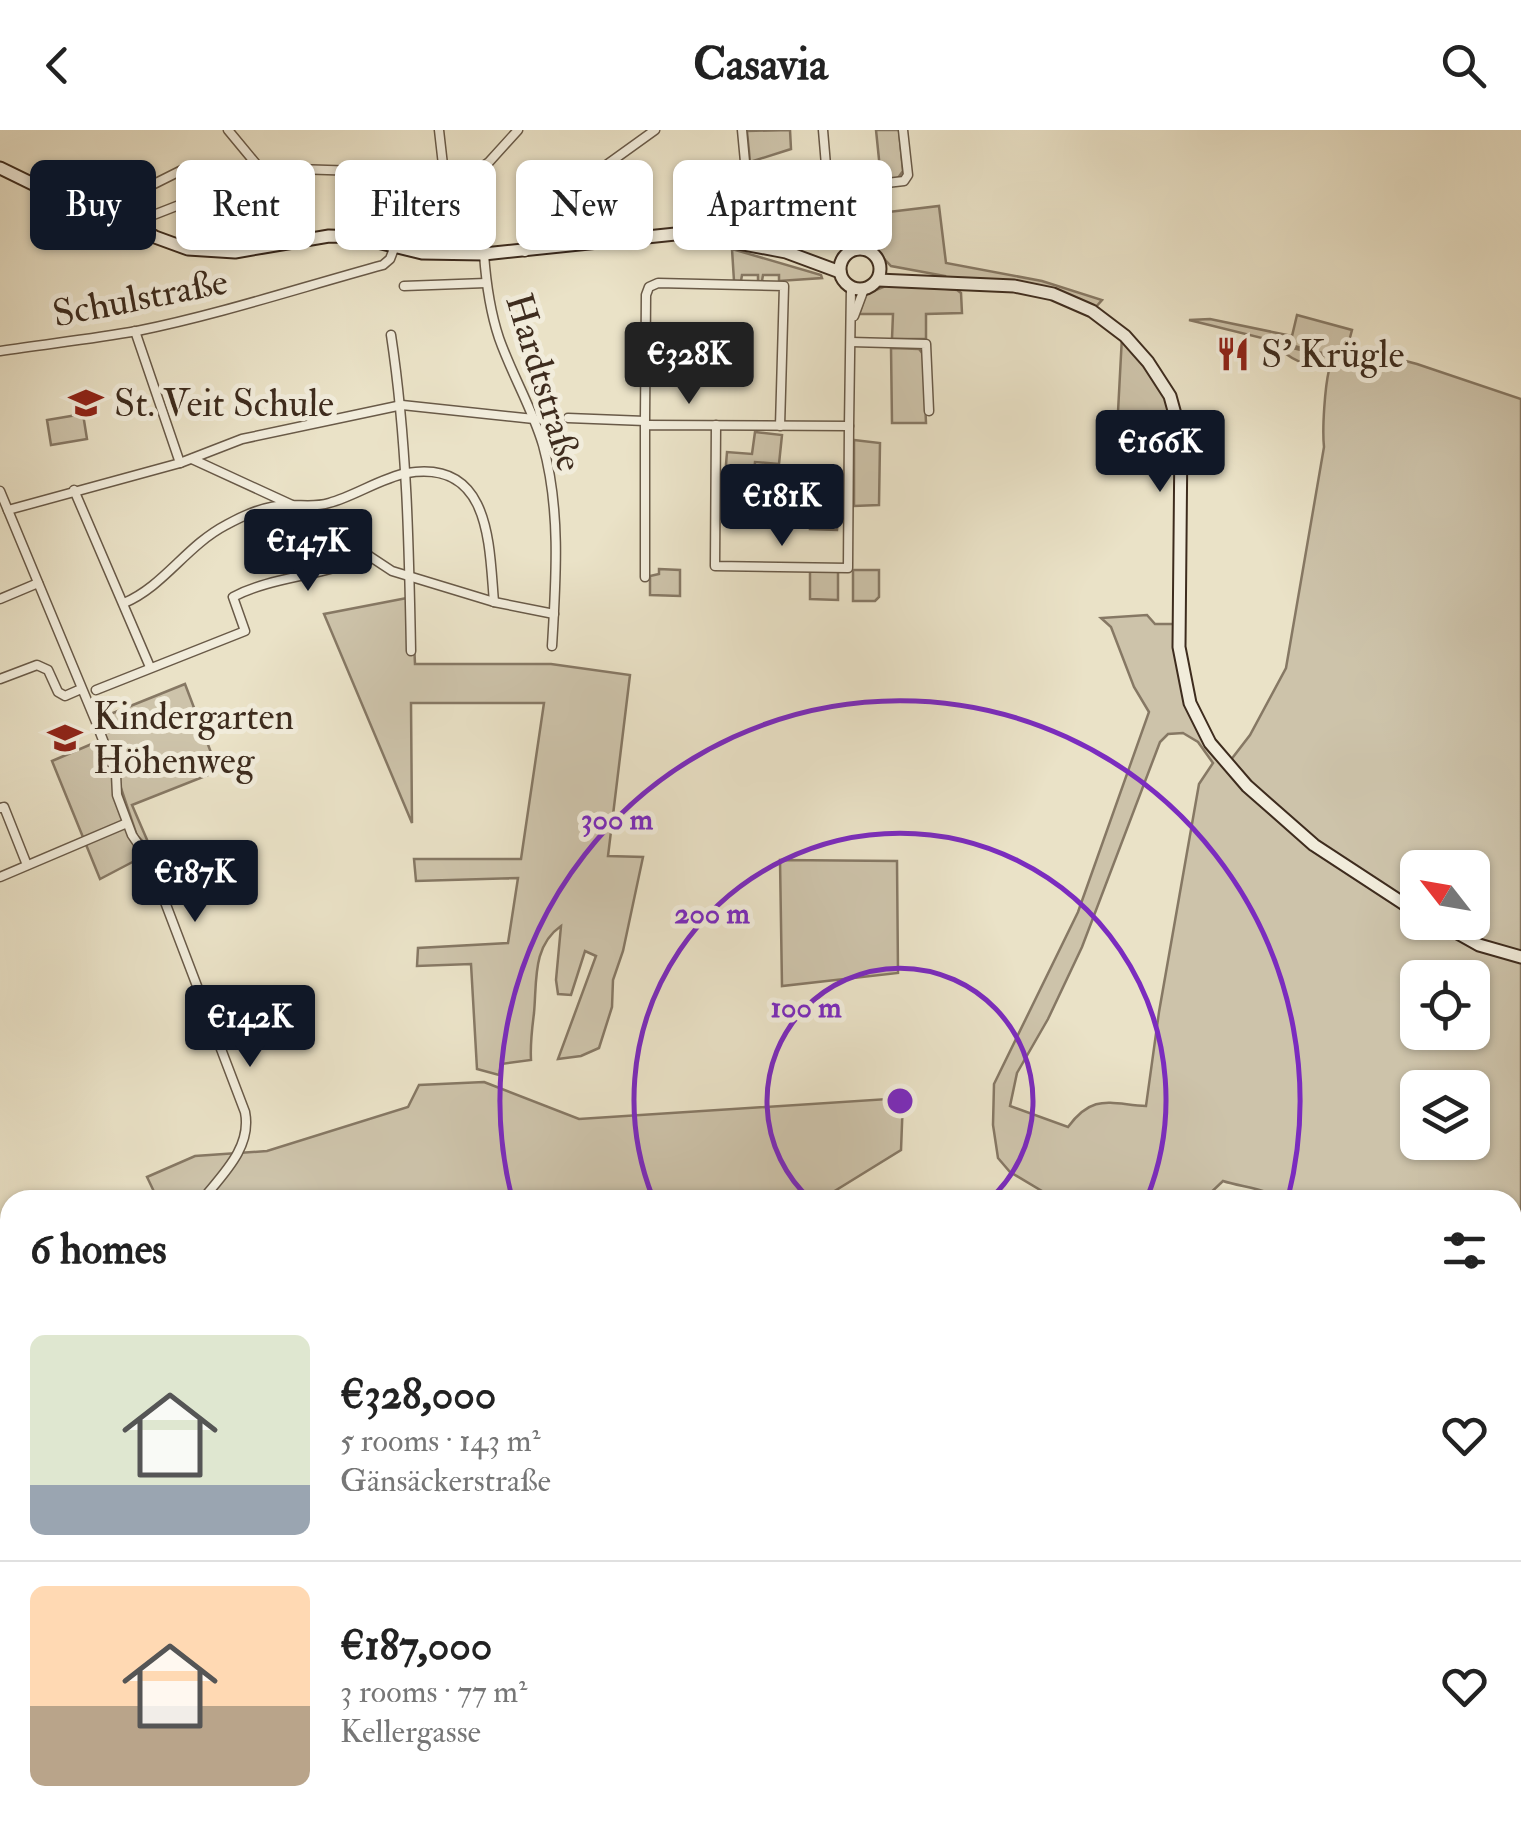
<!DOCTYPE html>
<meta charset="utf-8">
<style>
:root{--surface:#fff;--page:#f2f2f2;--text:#222;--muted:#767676;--line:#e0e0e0;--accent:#111827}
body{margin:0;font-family:"IM FELL Double Pica",serif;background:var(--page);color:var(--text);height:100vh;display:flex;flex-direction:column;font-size:38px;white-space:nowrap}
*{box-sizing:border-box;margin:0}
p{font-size:32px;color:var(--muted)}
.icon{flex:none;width:55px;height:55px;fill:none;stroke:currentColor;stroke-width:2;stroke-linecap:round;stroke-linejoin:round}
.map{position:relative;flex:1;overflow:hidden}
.drawer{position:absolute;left:0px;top:1060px;width:1522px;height:642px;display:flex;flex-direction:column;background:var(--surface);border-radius:30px 30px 0 0;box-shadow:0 2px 8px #0004}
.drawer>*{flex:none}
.hud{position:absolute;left:30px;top:30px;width:1000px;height:90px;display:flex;gap:20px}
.needle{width:65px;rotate:301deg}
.buttons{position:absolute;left:1400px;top:720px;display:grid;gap:20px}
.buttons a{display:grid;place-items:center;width:90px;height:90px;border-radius:15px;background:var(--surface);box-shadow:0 2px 8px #0004;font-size:50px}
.price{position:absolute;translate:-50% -85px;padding:0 22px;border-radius:10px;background:var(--accent);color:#fff;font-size:32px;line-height:65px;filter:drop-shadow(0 2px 5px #0008)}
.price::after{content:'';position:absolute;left:50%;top:60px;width:30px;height:22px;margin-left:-15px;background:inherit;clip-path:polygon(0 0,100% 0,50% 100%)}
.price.active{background:#222;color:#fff}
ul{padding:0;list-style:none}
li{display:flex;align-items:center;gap:30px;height:250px;padding:0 30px}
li+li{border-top:2px solid var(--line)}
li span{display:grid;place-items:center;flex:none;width:280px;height:200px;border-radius:15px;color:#555}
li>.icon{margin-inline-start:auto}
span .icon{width:120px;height:120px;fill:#fffc;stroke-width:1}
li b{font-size:42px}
h2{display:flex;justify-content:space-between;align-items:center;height:120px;padding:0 30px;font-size:42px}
.chip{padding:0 35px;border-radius:15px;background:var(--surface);box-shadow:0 2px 8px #0004;font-size:35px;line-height:90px}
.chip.active{background:var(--accent);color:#fff}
header{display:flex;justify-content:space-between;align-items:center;height:130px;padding:0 30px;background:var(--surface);font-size:45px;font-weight:800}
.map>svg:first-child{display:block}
.green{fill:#cdc3aa;stroke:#867864;stroke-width:2.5;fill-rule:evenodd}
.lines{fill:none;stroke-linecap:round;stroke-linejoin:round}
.minor-casing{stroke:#695a48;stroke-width:11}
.secondary-casing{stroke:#3e2c1e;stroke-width:15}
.minor{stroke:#f1ecdb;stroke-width:8}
.secondary{stroke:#f1ecdb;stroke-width:11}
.ring{fill:none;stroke:#7b2cbf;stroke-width:5}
.labels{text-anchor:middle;stroke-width:10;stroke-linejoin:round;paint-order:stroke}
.street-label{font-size:38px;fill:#3e2c1e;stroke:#f1ecdb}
.poi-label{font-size:38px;fill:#3e2c1e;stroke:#f1ecdb;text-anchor:start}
.centre{fill:#7b2cbf;stroke:#f1ecdb;stroke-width:5}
.ring-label{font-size:30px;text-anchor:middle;font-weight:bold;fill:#7b2cbf;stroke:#f1ecdb;stroke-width:10;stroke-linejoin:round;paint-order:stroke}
</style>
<header><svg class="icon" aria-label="back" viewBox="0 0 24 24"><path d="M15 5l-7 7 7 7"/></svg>Casavia<svg class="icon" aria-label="search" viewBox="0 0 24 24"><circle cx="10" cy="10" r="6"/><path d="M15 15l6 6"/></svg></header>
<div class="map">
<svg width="1521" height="1701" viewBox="0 0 1521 1701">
<rect width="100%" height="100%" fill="#eae2c7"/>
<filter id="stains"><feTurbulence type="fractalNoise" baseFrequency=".002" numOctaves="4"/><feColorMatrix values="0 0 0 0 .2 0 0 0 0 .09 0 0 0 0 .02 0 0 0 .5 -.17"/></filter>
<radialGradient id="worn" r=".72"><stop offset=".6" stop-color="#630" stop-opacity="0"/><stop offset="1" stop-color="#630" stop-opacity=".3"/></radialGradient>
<g class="green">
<polygon points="790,0 791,19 750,32 747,1"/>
<polygon points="876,0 899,0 903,41 898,48 881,49"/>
<polygon points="939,76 946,133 1042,151 1102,170 1094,179 1055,163 945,150 945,146 891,136 867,111 863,85"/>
<polygon points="732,119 821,145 822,148 779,151 779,145 763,145 762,151 758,152 758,145 742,145 741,151 734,151"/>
<polygon points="893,153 957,160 961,163 962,183 926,184 926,209 892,209 893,184 859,184 866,164"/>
<path d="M1297,185L1352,200L1347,219L1364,220L1417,234L1521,269V1402L1513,1406L1512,1070H1269L1268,1063C1254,1057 1238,1056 1223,1051L1203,1070H1057L1010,1042L998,1028L993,995L994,954L1078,782L1149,582L1134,557L1111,497L1101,488L1147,485L1155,494H1175C1186,544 1193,592 1230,631L1250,605L1286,538L1324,317C1322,298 1325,257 1329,240C1309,236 1289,231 1276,214L1334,228L1335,226L1189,190L1210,189L1292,206ZM1183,603L1198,612L1213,633L1199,654L1159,882L1146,976C1110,974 1093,963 1068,997L1010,976L1017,943L1048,889L1082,817L1160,612L1168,604ZM1418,738H1472V792H1418ZM1418,848H1472V902H1418ZM1418,958H1472V1012H1418Z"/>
<polygon points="1122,206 1168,268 1177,303 1117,301"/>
<polygon points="891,218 919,219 923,224 926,293 892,293"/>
<polygon points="683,219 744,226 742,255 716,253 716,248 710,247 709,252 681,250"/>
<polygon points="83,284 87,309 51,315 47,290"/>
<polygon points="755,302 782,305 779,334 755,332 752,363 724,360 727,322 752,324"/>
<polygon points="854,310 880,313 879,375 854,376"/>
<polygon points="812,370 844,371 845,386 838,387 837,400 810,399"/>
<polygon points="659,439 680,440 680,466 650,465 650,446 659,444"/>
<polygon points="810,440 838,440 838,470 810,469"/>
<polygon points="853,440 879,440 879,467 875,471 853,471"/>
<path d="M412,467L415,534H551L630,545L608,726L643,727L623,821L613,850L612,877L599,918L581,926L558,929L596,826L585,821L571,865L558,864L556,850L561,796C532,816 537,852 534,883C532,899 530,913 531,930L501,934L499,945L477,939L471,834L417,836L418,818L508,813L518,748L416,751L414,729H521L544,573H411L412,693L324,484Z"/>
<polygon points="185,554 218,641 132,675 151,719 137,706 98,589"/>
<polygon points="101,610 142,727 100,749 52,631"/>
<polygon points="780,730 897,731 898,843 782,856"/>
<polygon points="484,952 579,989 903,968 901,1020 820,1070 158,1070 147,1047 195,1026 267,1021 408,977 419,955"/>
<polygon points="10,1196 10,1313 0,1292 0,1203"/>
</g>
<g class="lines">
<g class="minor-casing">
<g id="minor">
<polyline points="742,0 751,96"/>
<polyline points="823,0 828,59 852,57"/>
<polyline points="262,41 296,39 359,41 455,55 489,32 518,0"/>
<polyline points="123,55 144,59 184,39 196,59 192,70 133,93"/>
<polyline points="866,120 858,95 852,57 904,51 908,45 903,0"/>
<path d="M210,121C210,68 255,75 262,41L228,0"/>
<polyline points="853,121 858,95"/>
<polyline points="525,122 528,103 541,82 655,0"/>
<polyline points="422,123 443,35 439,0"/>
<path d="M484,124C486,152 490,181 499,208C512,245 532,278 543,315C561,380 556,450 552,516"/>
<polyline points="404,156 486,153"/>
<polyline points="854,186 864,159"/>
<polyline points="135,201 180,333"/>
<path d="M391,205C407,310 409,415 411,521"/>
<polyline points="851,212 926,214 929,281"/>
<path d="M0,221C46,214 92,209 137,201C221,184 302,157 383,135L390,129L395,116"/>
<polyline points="568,288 645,291"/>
<polyline points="645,289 646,165 649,157 658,153 784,156 780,296"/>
<polyline points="716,295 715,436 848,438 849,296"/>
<polyline points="192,329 292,375 392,441 494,472 554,484"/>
<polyline points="74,360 150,537"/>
<path d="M0,361L96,592L116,644L117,665L132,705L149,730L245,982C252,1017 223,1044 202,1070"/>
<polyline points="8,380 180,333 242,309 402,275 534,289"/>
<polyline points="645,447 645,295 849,296 851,157"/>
<polyline points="0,469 38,453"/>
<path d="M124,473C164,456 186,416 226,395C244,385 269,374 291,375C304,375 316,377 329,373C355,366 381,348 407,343C491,329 489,415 494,472"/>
<polyline points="0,549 37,535 48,540 58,562 65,566 81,559"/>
<path d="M96,560L245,501L233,467C275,445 325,447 368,425"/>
<polyline points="0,678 4,677 27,735"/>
<polyline points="0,747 127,693"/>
<polyline points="0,1403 10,1382"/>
<polyline points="0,1529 10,1532"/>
<polyline points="505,1701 506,1692"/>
<polyline points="555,1701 566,1701"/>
</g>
</g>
<g class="secondary-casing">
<g id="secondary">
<polyline points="0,38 35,55 103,76 155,107 188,119 235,122 329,106 357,107 422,123 484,124 685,103 786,122 840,142"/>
<circle cx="860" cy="139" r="20"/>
<polyline points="878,150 1014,156 1053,164 1092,181 1125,206 1148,232 1170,266 1181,306 1179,517 1190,573 1210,613 1247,656 1314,715 1418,783"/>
<polyline points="1438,792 1479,815 1521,827"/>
</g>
</g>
<use href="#minor" class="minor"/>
<use href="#secondary" class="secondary"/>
</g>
<g class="ring">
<path d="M811 1070A133 133 0 1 1 989 1070"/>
<path d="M653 1068A266 266 0 1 1 1147 1068"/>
<path d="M512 1068A400 400 0 1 1 1288 1068"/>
</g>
<defs>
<g id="restaurant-bare" transform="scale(2.7)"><path d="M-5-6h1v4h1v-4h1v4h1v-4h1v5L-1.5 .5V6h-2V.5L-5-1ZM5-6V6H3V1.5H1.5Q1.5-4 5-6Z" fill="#8f2418" stroke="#f1ecdb" stroke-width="2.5" paint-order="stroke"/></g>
<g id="school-bare" transform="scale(2.7)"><path d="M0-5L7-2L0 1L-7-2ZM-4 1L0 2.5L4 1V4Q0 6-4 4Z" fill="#8f2418" stroke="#f1ecdb" stroke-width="2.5" paint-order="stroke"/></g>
</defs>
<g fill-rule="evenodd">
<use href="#restaurant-bare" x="1233" y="224"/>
<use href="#school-bare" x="86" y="273"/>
<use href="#school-bare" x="65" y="608"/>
</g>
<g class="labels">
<g class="street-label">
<text transform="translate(140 167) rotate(-11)" y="13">Schulstraße</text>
<text transform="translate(545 252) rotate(73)" y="13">Hardtstraße</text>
</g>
<g class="poi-label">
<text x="1261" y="237">S' Krügle</text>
<text x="114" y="286">St. Veit Schule</text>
<text x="93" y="599">Kindergarten<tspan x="93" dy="44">Höhenweg</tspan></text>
</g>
</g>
<circle cx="900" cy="971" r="15" class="centre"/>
<g class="ring-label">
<text x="617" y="699">300 m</text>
<text x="712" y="793">200 m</text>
<text x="806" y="887">100 m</text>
</g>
<rect width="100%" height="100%" filter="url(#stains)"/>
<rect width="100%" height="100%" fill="url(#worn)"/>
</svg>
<div class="buttons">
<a><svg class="needle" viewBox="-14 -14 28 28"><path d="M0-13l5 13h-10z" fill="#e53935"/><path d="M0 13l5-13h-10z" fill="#767676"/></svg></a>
<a><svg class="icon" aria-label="locate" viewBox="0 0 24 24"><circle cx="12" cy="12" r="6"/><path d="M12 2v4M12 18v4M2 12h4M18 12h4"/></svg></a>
<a><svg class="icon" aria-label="layers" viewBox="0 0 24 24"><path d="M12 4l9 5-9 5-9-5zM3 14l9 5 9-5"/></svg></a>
</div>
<b class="price active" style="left:689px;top:277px">€328K</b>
<b class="price" style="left:1160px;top:365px">€166K</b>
<b class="price" style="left:782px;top:419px">€181K</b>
<b class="price" style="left:308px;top:464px">€147K</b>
<b class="price" style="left:195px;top:795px">€187K</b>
<b class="price" style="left:250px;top:940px">€142K</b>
<div class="hud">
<a class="chip active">Buy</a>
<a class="chip">Rent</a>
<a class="chip">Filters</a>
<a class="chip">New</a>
<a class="chip">Apartment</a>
</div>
<section class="drawer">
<h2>6 homes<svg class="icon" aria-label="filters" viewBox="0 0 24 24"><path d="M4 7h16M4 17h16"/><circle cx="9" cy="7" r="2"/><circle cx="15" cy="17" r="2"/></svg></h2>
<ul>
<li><span style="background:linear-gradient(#dfe7d0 75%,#9aa5b1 0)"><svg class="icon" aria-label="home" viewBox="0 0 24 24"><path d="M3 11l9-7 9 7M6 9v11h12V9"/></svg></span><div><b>€328,000</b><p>5 rooms · 143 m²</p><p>Gänsäckerstraße</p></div><svg class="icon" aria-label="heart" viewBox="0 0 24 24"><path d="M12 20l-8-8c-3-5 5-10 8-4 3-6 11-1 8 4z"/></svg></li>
<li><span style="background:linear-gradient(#ffd9b3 60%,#b9a48a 0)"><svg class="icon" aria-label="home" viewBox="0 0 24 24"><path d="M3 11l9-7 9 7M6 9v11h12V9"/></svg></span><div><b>€187,000</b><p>3 rooms · 77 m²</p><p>Kellergasse</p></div><svg class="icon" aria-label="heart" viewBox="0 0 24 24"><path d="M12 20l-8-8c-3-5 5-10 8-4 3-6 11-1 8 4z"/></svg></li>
</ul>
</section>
</div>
